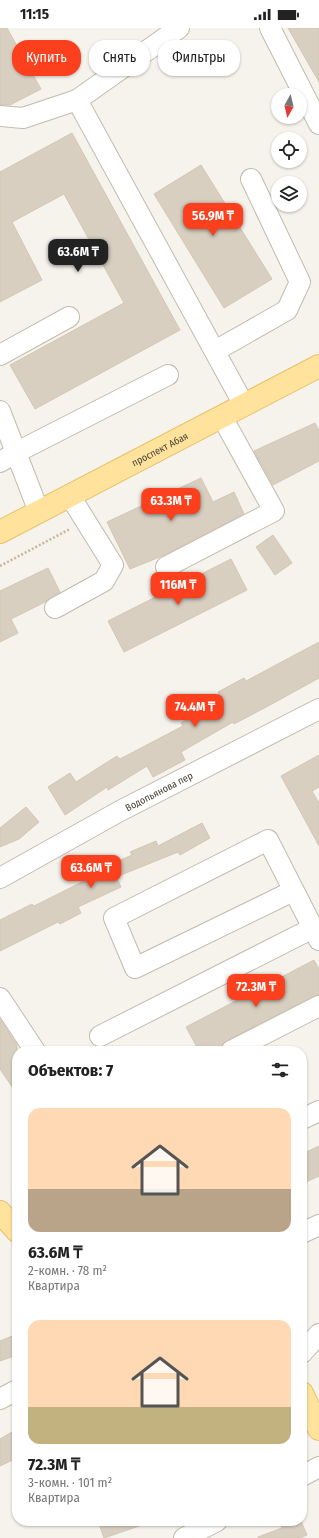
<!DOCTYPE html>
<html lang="ru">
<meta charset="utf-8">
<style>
:root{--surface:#fff;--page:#f2f2f2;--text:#222;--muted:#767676;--accent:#fc3f1d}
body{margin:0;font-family:"Fira Sans Condensed",sans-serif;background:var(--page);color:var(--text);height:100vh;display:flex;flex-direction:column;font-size:15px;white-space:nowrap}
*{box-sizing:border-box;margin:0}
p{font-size:13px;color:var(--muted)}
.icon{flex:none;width:22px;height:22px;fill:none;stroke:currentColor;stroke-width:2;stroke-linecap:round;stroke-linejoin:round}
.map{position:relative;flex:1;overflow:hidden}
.details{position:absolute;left:12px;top:1018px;width:295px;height:480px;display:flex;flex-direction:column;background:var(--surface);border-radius:16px;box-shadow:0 1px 3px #0004}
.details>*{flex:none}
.guide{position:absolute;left:12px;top:12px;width:295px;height:36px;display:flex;gap:8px}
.needle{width:26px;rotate:188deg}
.buttons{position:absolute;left:271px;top:60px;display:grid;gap:8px}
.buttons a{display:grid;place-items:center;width:36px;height:36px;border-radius:50%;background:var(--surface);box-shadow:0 1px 3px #0004;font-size:20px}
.price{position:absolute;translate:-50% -34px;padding:0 9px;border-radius:8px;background:var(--accent);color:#fff;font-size:13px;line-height:26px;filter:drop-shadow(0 1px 2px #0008)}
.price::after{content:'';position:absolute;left:50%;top:24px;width:12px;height:9px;margin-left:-6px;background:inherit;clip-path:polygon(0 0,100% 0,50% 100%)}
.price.selected{background:#222;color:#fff}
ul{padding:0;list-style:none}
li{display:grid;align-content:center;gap:8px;height:212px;padding:0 16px}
li span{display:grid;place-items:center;height:124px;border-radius:12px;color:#555}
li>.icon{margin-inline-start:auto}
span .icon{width:72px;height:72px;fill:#fffc;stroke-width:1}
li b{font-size:17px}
h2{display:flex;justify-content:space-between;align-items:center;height:48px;padding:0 16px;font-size:17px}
.chip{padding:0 14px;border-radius:16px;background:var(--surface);box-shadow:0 1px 3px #0004;font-size:14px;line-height:36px}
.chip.selected{background:var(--accent);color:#fff}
.status{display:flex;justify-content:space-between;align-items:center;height:28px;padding:0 20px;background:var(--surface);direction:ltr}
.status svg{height:11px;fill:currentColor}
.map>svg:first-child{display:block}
.building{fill:#d8cfc1;stroke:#d3c7b4}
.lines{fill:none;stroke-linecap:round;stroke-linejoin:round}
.minor-casing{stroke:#c2bbae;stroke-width:22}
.major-casing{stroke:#e6c16a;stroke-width:24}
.path{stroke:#c4b79f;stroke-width:2.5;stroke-dasharray:2 2;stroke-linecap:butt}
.minor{stroke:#fff;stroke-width:20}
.major{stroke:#ffe39c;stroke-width:22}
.labels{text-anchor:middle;stroke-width:3;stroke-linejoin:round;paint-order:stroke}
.street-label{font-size:10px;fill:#4b4439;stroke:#fff}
</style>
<div class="status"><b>11:15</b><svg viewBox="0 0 49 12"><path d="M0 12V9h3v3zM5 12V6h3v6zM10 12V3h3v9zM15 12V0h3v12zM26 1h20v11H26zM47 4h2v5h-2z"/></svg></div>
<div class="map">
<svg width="319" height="1510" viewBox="0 0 319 1510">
<rect width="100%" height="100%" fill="#f6f3ec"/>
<g class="building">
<polygon points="0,0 7,0 41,61 10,77 0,77"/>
<polygon points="288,0 319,0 319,54"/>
<polygon points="72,105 180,302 35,381 10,337 124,275 64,166 12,194 42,252 0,274 0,144"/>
<polygon points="201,137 272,251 224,280 154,166"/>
<polygon points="315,395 319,403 319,433 273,457 254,423"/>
<polygon points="201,450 213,474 234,464 244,486 167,526 130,541 107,494"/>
<polygon points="273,507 292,535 275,547 256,519"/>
<polygon points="231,531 247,562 124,624 108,593"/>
<polygon points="48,540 60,564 49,570 45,574 11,591 18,605 0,614 0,563"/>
<polygon points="319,614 319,650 270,677 234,696 233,694 181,724 185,732 153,749 147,738 108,762 107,759 65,787 48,759 70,745 76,754 117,728 120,731 183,698 181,695 222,672 218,664 244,650 246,653"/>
<polygon points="319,727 319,759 312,763 319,775 319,818 281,748"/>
<polygon points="26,779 39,794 19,811 0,819 0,800"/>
<polygon points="202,795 210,810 180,827 178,824 116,849 121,859 78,879 81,885 60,896 58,894 0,923 0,892 32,876 34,878 84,853 82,849 132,827 130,824 156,813 158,818"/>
<polygon points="314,932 319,941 319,967 314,968 226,1013 220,1020 214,1023 199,1023 186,999"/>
<polygon points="0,991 17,1017 17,1066 0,1041"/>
<polygon points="319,1118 319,1148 302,1156 302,1126"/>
<polygon points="17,1306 17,1327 0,1333 0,1313"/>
<polygon points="17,1401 17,1430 0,1438 0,1411"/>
<polygon points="98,1493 148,1493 148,1495 104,1510"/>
<polygon points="279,1493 301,1493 307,1507 300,1510 258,1510 258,1509 282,1500"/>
</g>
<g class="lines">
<g class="minor-casing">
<g id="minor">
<polyline points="179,0 77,72 244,377"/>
<polyline points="270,0 319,96"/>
<polyline points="0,88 23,90 77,72"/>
<polyline points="215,323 287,282 300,254 251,151"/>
<polyline points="0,327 69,289"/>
<polyline points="0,383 39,484"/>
<polyline points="0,434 17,424 168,347"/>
<polyline points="166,539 274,483 222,389"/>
<polyline points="55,580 104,553 113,537 70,468"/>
<path id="s1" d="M0,850L120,783L319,681"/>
<polyline points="293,863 135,940 114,890 268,812 319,912"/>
<polyline points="0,970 35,1023"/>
<polyline points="100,1008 313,900"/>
<polyline points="231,1023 319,978"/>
<polyline points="302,1091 319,1083"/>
<polyline points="302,1205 319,1197"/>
<polyline points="302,1325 319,1306"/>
<polyline points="0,1371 17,1362"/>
<polyline points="302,1448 319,1439"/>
<polyline points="184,1510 217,1493"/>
</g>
</g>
<g class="major-casing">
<g id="major">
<path id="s2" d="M0,504L319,338"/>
<polyline points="0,1184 17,1203"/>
<polyline points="302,1365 319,1401"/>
</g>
</g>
<polyline class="path" points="0,538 70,501"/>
<use href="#minor" class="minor"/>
<use href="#major" class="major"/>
</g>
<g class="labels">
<g class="street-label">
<text dy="4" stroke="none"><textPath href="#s2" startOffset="180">проспект Абая</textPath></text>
<text dy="4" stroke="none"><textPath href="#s1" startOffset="181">Водопьянова пер</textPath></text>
</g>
</g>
</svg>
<div class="buttons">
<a><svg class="needle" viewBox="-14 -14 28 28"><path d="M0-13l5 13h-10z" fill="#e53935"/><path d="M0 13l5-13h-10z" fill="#767676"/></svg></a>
<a><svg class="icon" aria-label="locate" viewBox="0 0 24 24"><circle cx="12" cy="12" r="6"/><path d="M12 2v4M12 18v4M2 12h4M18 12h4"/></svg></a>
<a><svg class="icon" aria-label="layers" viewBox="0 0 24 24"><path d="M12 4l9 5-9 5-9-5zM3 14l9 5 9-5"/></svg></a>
</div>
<b class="price" style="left:213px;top:209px">56.9M ₸</b>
<b class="price selected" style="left:78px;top:245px">63.6M ₸</b>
<b class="price" style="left:171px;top:494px">63.3M ₸</b>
<b class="price" style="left:178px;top:578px">116M ₸</b>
<b class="price" style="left:195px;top:700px">74.4M ₸</b>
<b class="price" style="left:91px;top:861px">63.6M ₸</b>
<b class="price" style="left:256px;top:980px">72.3M ₸</b>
<div class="guide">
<a class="chip selected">Купить</a>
<a class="chip">Снять</a>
<a class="chip">Фильтры</a>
</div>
<section class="details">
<h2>Объектов: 7<svg class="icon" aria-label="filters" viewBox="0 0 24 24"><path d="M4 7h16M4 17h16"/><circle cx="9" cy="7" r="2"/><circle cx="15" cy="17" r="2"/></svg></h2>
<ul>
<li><span style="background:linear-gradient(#ffd9b3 65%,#b9a48a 0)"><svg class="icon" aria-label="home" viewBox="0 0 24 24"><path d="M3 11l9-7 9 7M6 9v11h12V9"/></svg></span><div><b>63.6M ₸</b><p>2-комн. · 78 m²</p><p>Квартира</p></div></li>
<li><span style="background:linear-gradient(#ffd9b3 70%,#c2b280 0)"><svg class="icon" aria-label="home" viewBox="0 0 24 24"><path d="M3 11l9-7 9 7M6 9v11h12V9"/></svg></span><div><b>72.3M ₸</b><p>3-комн. · 101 m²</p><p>Квартира</p></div></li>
</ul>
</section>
</div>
